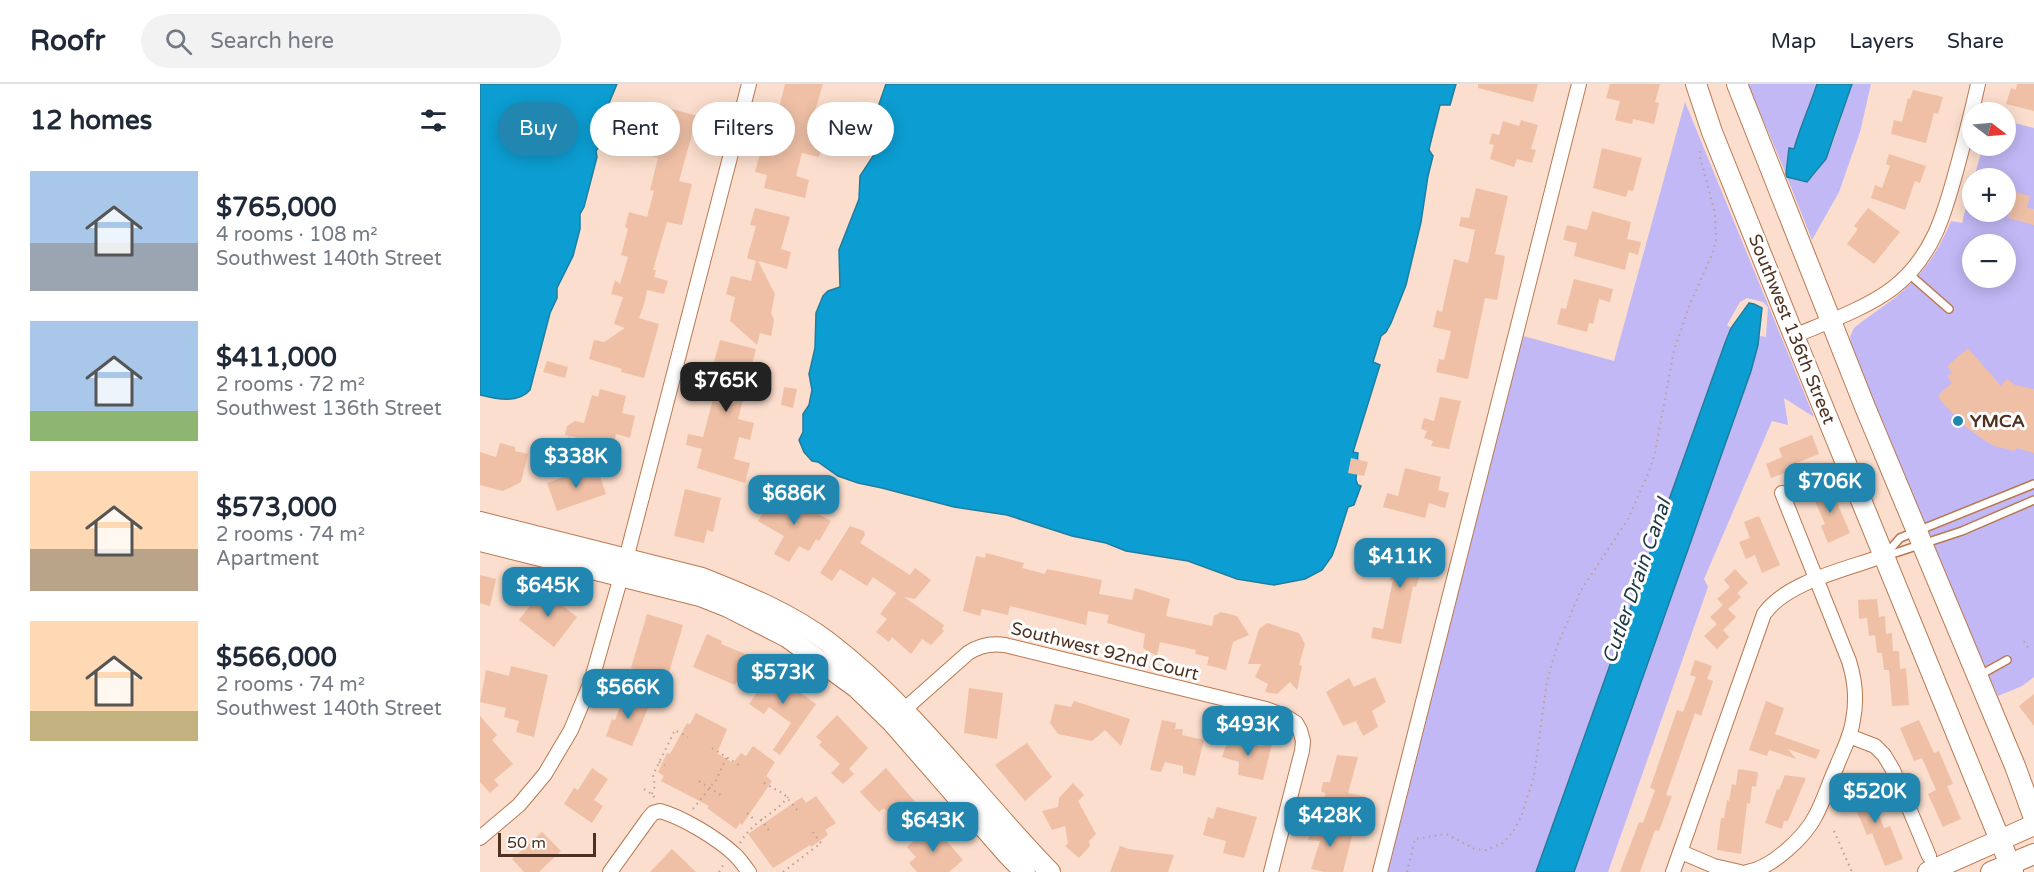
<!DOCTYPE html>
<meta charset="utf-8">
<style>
:root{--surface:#fff;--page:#f2f2f3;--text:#1f2937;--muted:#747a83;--line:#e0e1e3;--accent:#2187b0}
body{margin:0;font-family:"Varela Round",sans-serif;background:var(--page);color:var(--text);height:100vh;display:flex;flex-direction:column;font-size:22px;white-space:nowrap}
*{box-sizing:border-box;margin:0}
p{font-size:20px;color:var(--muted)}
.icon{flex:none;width:33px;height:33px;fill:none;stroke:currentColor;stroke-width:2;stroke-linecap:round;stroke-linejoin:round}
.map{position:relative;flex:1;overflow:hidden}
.side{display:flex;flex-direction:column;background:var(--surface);width:480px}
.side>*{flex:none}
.hud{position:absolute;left:18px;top:18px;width:570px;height:54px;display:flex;gap:12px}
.needle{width:39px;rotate:106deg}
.fabs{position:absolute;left:1482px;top:18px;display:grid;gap:12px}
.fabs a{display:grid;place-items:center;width:54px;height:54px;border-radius:50%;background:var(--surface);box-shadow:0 3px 15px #0003;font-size:30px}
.scale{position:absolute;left:18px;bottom:15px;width:98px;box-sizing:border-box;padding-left:6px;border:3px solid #4e3120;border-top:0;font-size:16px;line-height:21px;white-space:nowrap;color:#4e3120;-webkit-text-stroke:4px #fff;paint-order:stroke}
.price{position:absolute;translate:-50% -51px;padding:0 14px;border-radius:12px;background:var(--accent);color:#fff;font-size:20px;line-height:39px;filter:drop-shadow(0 2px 3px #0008)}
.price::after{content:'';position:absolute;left:50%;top:36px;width:18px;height:14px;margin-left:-9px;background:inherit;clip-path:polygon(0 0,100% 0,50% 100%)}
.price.active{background:#222;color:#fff}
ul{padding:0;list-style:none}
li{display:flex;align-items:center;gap:18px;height:150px;padding:0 30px}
li span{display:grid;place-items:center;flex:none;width:168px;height:120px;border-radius:0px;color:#555}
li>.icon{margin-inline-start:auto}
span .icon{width:72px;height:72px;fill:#fffc;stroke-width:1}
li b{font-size:26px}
h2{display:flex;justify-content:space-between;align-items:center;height:72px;padding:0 30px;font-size:26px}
.chip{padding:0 21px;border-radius:27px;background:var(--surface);box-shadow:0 3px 15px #0003;font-size:21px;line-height:54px}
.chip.active{background:var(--accent);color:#fff}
header{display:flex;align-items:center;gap:36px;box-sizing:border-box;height:84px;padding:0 30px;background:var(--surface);border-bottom:2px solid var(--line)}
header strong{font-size:28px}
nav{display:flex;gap:33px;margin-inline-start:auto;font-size:21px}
.search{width:420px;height:54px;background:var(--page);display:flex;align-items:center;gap:15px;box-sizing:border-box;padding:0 21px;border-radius:33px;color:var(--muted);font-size:22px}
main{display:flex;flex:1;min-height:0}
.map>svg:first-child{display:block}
.green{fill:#c1b8f5;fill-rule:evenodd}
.water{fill:#0c9ed2;stroke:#207d9d;stroke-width:1.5}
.building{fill:#efc0a6}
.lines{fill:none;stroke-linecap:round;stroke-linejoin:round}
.lane-casing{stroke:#ba7851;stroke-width:10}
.street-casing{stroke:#ba7851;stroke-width:16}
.secondary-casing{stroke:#ba7851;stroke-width:22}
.path{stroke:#bda08f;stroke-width:2;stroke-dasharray:1.5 4.5;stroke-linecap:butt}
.lane{stroke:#fff;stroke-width:7}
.street{stroke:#fff;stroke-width:14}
.secondary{stroke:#fff;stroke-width:20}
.poi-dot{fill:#2187b0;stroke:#fff;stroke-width:2}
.labels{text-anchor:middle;stroke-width:6;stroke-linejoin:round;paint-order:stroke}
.street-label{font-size:18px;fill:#4e3120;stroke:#fff}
.poi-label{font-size:18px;font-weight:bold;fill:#4e3120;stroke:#fff;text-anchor:start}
.water-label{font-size:20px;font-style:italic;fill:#1f3845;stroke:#fff}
</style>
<header>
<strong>Roofr</strong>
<div class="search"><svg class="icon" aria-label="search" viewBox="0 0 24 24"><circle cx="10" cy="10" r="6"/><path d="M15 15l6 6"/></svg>Search here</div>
<nav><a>Map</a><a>Layers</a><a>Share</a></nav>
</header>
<main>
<section class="side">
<h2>12 homes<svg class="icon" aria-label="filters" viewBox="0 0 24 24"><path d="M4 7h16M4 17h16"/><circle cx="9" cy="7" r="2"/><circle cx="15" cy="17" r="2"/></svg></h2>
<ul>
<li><span style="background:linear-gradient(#a9c7e8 60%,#9aa5b1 0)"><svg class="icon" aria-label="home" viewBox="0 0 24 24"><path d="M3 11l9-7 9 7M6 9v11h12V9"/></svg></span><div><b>$765,000</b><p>4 rooms · 108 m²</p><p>Southwest 140th Street</p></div></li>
<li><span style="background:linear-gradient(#a9c7e8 75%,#8fb573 0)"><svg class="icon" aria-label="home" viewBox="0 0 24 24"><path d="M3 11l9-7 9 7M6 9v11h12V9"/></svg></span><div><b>$411,000</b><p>2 rooms · 72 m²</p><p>Southwest 136th Street</p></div></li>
<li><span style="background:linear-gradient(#ffd9b3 65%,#b9a48a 0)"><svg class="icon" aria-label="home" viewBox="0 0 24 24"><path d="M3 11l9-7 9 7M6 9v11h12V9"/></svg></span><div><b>$573,000</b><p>2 rooms · 74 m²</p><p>Apartment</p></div></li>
<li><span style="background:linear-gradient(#ffd9b3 75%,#c2b280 0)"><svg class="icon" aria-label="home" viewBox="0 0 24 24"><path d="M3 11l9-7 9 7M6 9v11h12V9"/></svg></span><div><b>$566,000</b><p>2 rooms · 74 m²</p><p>Southwest 140th Street</p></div></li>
</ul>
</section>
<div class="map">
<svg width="1554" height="788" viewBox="0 0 1554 788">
<rect width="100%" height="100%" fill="#fbdecd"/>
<g class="green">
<path d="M1268,0H1337C1330,22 1320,43 1314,65H1309L1306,90Z"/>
<path d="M1372,0H1391L1380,48L1359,108L1332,156L1307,93L1327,98C1354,75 1360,32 1372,0Z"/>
<polygon points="1205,18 1334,333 1304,314 1308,341 1292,337 1224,495 1228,503 1128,788 1094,788 1278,261 1279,252 1286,253 1288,223 1283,218 1267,214 1260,218 1247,241 1251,244 1245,259 1056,788 907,788 1043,252 1134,277"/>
<path d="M1526,37L1554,44V593L1542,602L1518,612L1494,563L1372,264L1370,253L1374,244C1392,229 1414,217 1430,200C1449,182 1461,161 1471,137L1482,139L1492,100V128H1526V94H1494L1503,62H1526ZM1492,160H1526V194H1492Z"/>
</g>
<g class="water">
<path d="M0,0H137L127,24L120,54L121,60L116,67L117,73L104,123L100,130V145L93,172L77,204V214L70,229L50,306C38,320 16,315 0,311Z"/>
<polygon points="406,0 976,0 970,21 960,21 950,61 949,66 953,72 948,92 941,138 926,201 911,239 906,248 901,252 893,278 900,281 873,368 878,369 876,396 878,401 881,402 874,421 868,423 856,461 852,472 842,486 825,495 794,501 757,495 708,477 646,467 626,459 592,452 527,431 474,423 402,404 378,399 358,392 338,378 332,377 324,368 319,356 323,348 323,330 329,321 332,306 329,290 335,264 336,229 343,212 348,207 360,203 359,166 379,115 380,92 399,63 396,37 397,26"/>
<path d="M1337,0H1372L1346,75L1327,98L1307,93L1306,90L1309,64L1314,65C1320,43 1330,22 1337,0Z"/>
<polygon points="1269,219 1274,220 1282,224 1278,261 1271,287 1094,788 1056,788 1245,259 1251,244"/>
</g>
<g class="building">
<polygon points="305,0 343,0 335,27 354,32 349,53 344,52 339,73 322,69 316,92 329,96 325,114 284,104 287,91 275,88 280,70 287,72"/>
<polygon points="998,0 1058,0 1053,18 998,4"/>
<polygon points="1130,0 1180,0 1175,18 1179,19 1174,40 1153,35 1152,40 1135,36 1140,17 1126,14"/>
<polygon points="1537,0 1554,0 1554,27 1526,20 1531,4 1536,6"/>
<polygon points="1433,6 1463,13 1458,30 1454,29 1446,59 1411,50 1414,36 1422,38 1428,14 1430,15"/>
<polygon points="185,23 217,32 199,97 212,100 202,141 187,138 173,186 176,186 174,193 188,197 184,210 167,206 165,217 159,234 179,240 164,294 141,288 142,285 109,275 114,256 124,258 145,244 134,240 143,213 131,210 135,196 140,200 148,173 141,171 148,145 145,143 149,128 167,133 174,107 170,106 178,74 171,72"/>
<polygon points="376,30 388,33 384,49 372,46"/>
<polygon points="1041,36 1058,41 1051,65 1056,66 1052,79 1037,75 1034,83 1010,75 1014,61 1009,60 1012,49 1019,51 1023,37 1039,42"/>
<polygon points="1122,64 1162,74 1153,107 1148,106 1146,113 1113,104"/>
<polygon points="1409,70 1446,82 1440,99 1435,97 1425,126 1391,114 1395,101 1402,104 1410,82 1406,80"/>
<polygon points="996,104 1028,112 1015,170 1025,172 1020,201 1017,216 1005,214 988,295 956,288 959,275 964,276 971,247 953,243 957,226 962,228 974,175 988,179 995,146 979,142 981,133 989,134"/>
<polygon points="1535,108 1550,112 1547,124 1554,125 1554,141 1528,134"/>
<polygon points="275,124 310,133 301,165 311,168 307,185 278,177 295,210 291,229 294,236 291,252 280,249 277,261 250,237 255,213 246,210 251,192 271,197 276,177 267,174 276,142 270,141"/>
<polygon points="1388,124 1420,148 1394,180 1367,160 1378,145 1374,142"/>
<polygon points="1112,127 1151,138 1147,155 1161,158 1158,171 1149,168 1145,186 1094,172 1097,159 1083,156 1087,141 1107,146"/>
<polygon points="1094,195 1133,205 1130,218 1119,215 1113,240 1109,239 1107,248 1077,240 1081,224 1086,225"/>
<polygon points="240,256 276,265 258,335 274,339 270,356 259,353 254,375 270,379 265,399 217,384 222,365 206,361 208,350 223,353 235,308 224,306 228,289 231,289"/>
<polygon points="1488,264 1521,302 1527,295 1535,301 1554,305 1554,369 1536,364 1535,367 1514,362 1507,358 1487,344 1461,317 1458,311 1472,299 1467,292 1472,289 1467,282"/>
<polygon points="67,277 88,283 85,294 63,288"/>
<polygon points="304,303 317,305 313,324 301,321"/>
<polygon points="120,305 146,312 142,329 155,332 150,354 136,350 133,363 90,352 88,369 80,375 77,363 90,352 85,351 87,342 95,337 104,339 112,311 118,313"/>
<polygon points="960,313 981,317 969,365 951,362 953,357 944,354 947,347 941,345 944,334 954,337"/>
<polygon points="1332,351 1339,370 1306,383 1307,388 1291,394 1286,380 1302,373 1299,364"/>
<polygon points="20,359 35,363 35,367 48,370 41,398 23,407 0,401 0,368 16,373"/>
<polygon points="871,374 888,378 884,392 868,389"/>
<polygon points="110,383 112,391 119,389 126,410 77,427 67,399"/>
<polygon points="925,384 961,393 958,406 969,409 965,424 949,419 945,434 903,423 907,409 918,412"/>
<polygon points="1349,400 1370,449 1348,459 1341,442 1345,440 1331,408"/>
<polygon points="205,405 241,414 233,448 227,446 224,459 194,452"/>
<polygon points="303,411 351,437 339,457 336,455 329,467 319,462 309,478 294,470 304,452 278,437 287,422 295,426"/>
<polygon points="1279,432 1300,481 1282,489 1275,471 1266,475 1259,458 1270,454 1264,438"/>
<polygon points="370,442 384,447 385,451 380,459 430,491 435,484 451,496 435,515 424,513 464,541 462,545 464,547 451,561 442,555 431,570 412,553 409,558 396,548 407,535 400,530 416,509 393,493 387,502 360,485 352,497 340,489"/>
<polygon points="924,454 944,460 937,486 941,487 936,503 933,502 921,560 891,554 893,543 903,545 913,496 910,496 915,482 907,479 913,457 922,460"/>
<polygon points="506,469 544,479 542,484 565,490 567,485 622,496 619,510 652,516 655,504 690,515 686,532 732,542 734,532 741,528 757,532 769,551 753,558 746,586 727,581 729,573 715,570 716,566 680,558 677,572 663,564 665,550 627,539 629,531 608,527 606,541 530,522 528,531 502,525 500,532 483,527 496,472 505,474"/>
<polygon points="1255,485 1268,499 1257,509 1261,513 1248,525 1256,533 1243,546 1249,553 1237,565 1224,552 1237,540 1230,533 1243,521 1237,515 1250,503 1244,496"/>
<polygon points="0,491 16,495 10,522 0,519"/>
<polygon points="62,506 97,533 74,563 39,536"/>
<polygon points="1397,515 1399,533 1405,532 1406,550 1412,549 1413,567 1419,567 1420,585 1426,584 1429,621 1412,622 1409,586 1404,586 1402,569 1397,569 1395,551 1389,552 1387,534 1379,535 1378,516"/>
<polygon points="167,530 203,541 187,595 151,584"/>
<polygon points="787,539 819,549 825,560 819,581 822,582 817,606 810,598 797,610 785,608 788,600 775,593 781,580 768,580 779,545"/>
<polygon points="227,550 242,557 241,560 268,571 255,601 213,583"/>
<polygon points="1215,576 1232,582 1227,595 1233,597 1221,632 1215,629 1186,711 1192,712 1179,747 1175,746 1160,788 1140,788 1159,738 1163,739 1175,706 1170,704 1197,626 1203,628 1216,593 1210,591"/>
<polygon points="31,582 68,591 54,653 36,648 39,637 24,633 26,624 0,618 6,586 29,592"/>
<polygon points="293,586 310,598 308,600 336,620 300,671 293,666 311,639 289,623 284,630 269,620"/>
<polygon points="895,593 906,618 892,627 898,643 883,652 876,637 863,642 846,608 869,594 874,603"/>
<polygon points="489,604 523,609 517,655 484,649"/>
<polygon points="145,609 168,617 166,623 168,624 152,662 126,652 132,635 135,636"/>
<polygon points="1554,610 1554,642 1539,622"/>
<polygon points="594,617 650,635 641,662 625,646 612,657 578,650 570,639 575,620 591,623"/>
<polygon points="1286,617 1304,624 1295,650 1340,666 1336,675 1308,665 1316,675 1289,666 1287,672 1269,666"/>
<polygon points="216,629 247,645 237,669 253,679 261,669 266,672 273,662 295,678 286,692 292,697 262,741 260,739 256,745 227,724 229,722 181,697 184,692 178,688 187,669 190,670 207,639 210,640"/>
<polygon points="357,631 388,664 369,685 374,690 363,700 351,689 360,680 339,661 342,658 336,653"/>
<polygon points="0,632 17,651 12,656 33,680 14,696 19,701 10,709 0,698"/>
<polygon points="682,636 696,639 695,645 703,645 702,651 724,656 715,692 703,689 703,682 685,678 681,688 670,686"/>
<polygon points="1439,636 1454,669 1459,667 1473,700 1467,702 1481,735 1463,743 1448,710 1456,706 1442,674 1434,677 1420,644"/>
<polygon points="750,651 780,662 792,660 783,696 758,691 759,678 742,673"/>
<polygon points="547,659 572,693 545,717 515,681"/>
<polygon points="857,671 878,673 868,709 886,713 882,728 841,718 846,710 841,707 843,698 850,698"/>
<polygon points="112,684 128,695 114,716 123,722 112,739 84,720 94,704 98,706"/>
<polygon points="406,684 436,719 425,729 422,726 413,734 404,724 399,728 380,708"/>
<polygon points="1258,685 1278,688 1276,703 1272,702 1270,720 1267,719 1261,770 1237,766 1241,734 1244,734 1247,716 1249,717 1252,700 1256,701"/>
<polygon points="1305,691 1326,694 1308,737 1304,737 1302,745 1285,739 1297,705 1299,706"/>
<polygon points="1385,697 1404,744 1410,742 1423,775 1405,782 1392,749 1387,751 1367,704"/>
<polygon points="593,699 604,711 598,717 616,750 609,757 610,762 599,774 585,762 588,759 585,742 572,746 562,727 578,723 579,714"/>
<polygon points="336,712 356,739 345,746 348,751 331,763 330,761 293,784 268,750 322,713 326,719"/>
<polygon points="737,723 777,733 764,774 743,769 746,757 723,751 728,733 733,735"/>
<polygon points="833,739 873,748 863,788 845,788 831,785 840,757 828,756"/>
<polygon points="452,740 483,776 469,788 437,788 429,779 436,773 427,763"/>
<polygon points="62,748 81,767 59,788 44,788 32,775"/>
<polygon points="640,762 649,765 694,771 688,788 630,788"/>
<polygon points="192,765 216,788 170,788"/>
</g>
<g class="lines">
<g class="lane-casing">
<g id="lane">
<polyline points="1429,190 1469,225"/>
<polyline points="1406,470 1420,454 1554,400"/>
<polyline points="1406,472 1482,447 1554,416"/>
<polyline points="1500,591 1527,576"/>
</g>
</g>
<g class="street-casing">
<g id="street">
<path d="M1314,252C1345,239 1387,224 1413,204C1454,172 1465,128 1478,80C1485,54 1492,27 1498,0"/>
<path d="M418,631L488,569C500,561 511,559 525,561L786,625L805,632L816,639L820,646L823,657L822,667L791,788"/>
<polyline points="1369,652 1395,662 1404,671 1413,686 1449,772"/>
<polyline points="0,754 39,721 65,690 91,646 111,598 146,475 269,0"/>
<polyline points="1201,768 1234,782 1260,788"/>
<path d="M130,788L168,735L173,729L180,727C202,733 237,754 254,770C260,775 264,782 269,788"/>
<polyline points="900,788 1099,0"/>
<path d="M1193,788L1284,530C1306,498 1367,485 1403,472"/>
<path d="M1267,788C1292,784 1325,753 1336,731C1344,716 1349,699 1356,684C1362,668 1371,653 1373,636C1377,616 1375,596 1369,577L1302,409"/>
</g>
</g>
<g class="secondary-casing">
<g id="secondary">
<polyline points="1216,0 1232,48 1314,252 1533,788"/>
<polyline points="1257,0 1385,323 1535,682 1554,734"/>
<path d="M0,438L222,494C265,511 311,530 348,558C433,623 496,712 570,788"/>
<polyline points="0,457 220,512 248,523 307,553 377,604 411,637 528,771 545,788"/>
<polyline points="1448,788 1554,741"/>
<polyline points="1511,788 1554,770"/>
</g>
</g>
<g class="path">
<polyline points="1544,557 1548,564"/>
<polyline points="232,664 262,683"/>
<polyline points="179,678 185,681"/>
<polyline points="219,697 242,712"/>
<polyline points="284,699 304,710 318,727"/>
<polyline points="164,705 173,711 175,715"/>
<polyline points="172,710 175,702 173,691 195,646 208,653"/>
<polyline points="213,725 236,696 247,673"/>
<polyline points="267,729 276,737"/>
<polyline points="281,735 290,748"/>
<polyline points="1354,747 1372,788"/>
<path d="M260,759C274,735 292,733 308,713"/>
<polyline points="239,788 245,778"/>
<polyline points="303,788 341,759 333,748"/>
<polyline points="927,788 935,755 966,750 995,765 1006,766 1023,759 1033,748 1041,733 1054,692 1067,597 1076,565 1100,508 1148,435 1168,390 1175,369 1194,266 1210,220 1233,168 1236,156 1235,129 1220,73 1220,63"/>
</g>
<use href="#lane" class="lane"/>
<use href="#street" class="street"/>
<use href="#secondary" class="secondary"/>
</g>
<circle class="poi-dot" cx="1478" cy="337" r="6"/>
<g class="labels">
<g class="street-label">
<text transform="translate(1312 245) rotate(68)" y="6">Southwest 136th Street</text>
<text transform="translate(625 567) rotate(14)" y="6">Southwest 92nd Court</text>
</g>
<g class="poi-label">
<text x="1490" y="343">YMCA</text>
</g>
<g class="water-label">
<text transform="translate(1156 497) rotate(-71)" y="7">Cutler Drain Canal</text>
</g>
</g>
</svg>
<div class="fabs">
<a><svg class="needle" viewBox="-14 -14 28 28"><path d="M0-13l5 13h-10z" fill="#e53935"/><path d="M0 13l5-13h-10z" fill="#747a83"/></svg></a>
<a>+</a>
<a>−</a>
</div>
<div class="scale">50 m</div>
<b class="price active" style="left:246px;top:329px">$765K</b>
<b class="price" style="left:96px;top:405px">$338K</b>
<b class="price" style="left:1350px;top:430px">$706K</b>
<b class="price" style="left:314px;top:442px">$686K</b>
<b class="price" style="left:920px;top:505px">$411K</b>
<b class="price" style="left:68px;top:534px">$645K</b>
<b class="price" style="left:303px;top:621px">$573K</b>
<b class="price" style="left:148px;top:636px">$566K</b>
<b class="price" style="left:768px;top:673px">$493K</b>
<b class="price" style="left:1395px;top:740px">$520K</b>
<b class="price" style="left:850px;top:764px">$428K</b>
<b class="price" style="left:453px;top:769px">$643K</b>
<div class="hud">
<a class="chip active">Buy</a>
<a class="chip">Rent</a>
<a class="chip">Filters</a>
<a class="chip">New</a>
</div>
</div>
</main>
